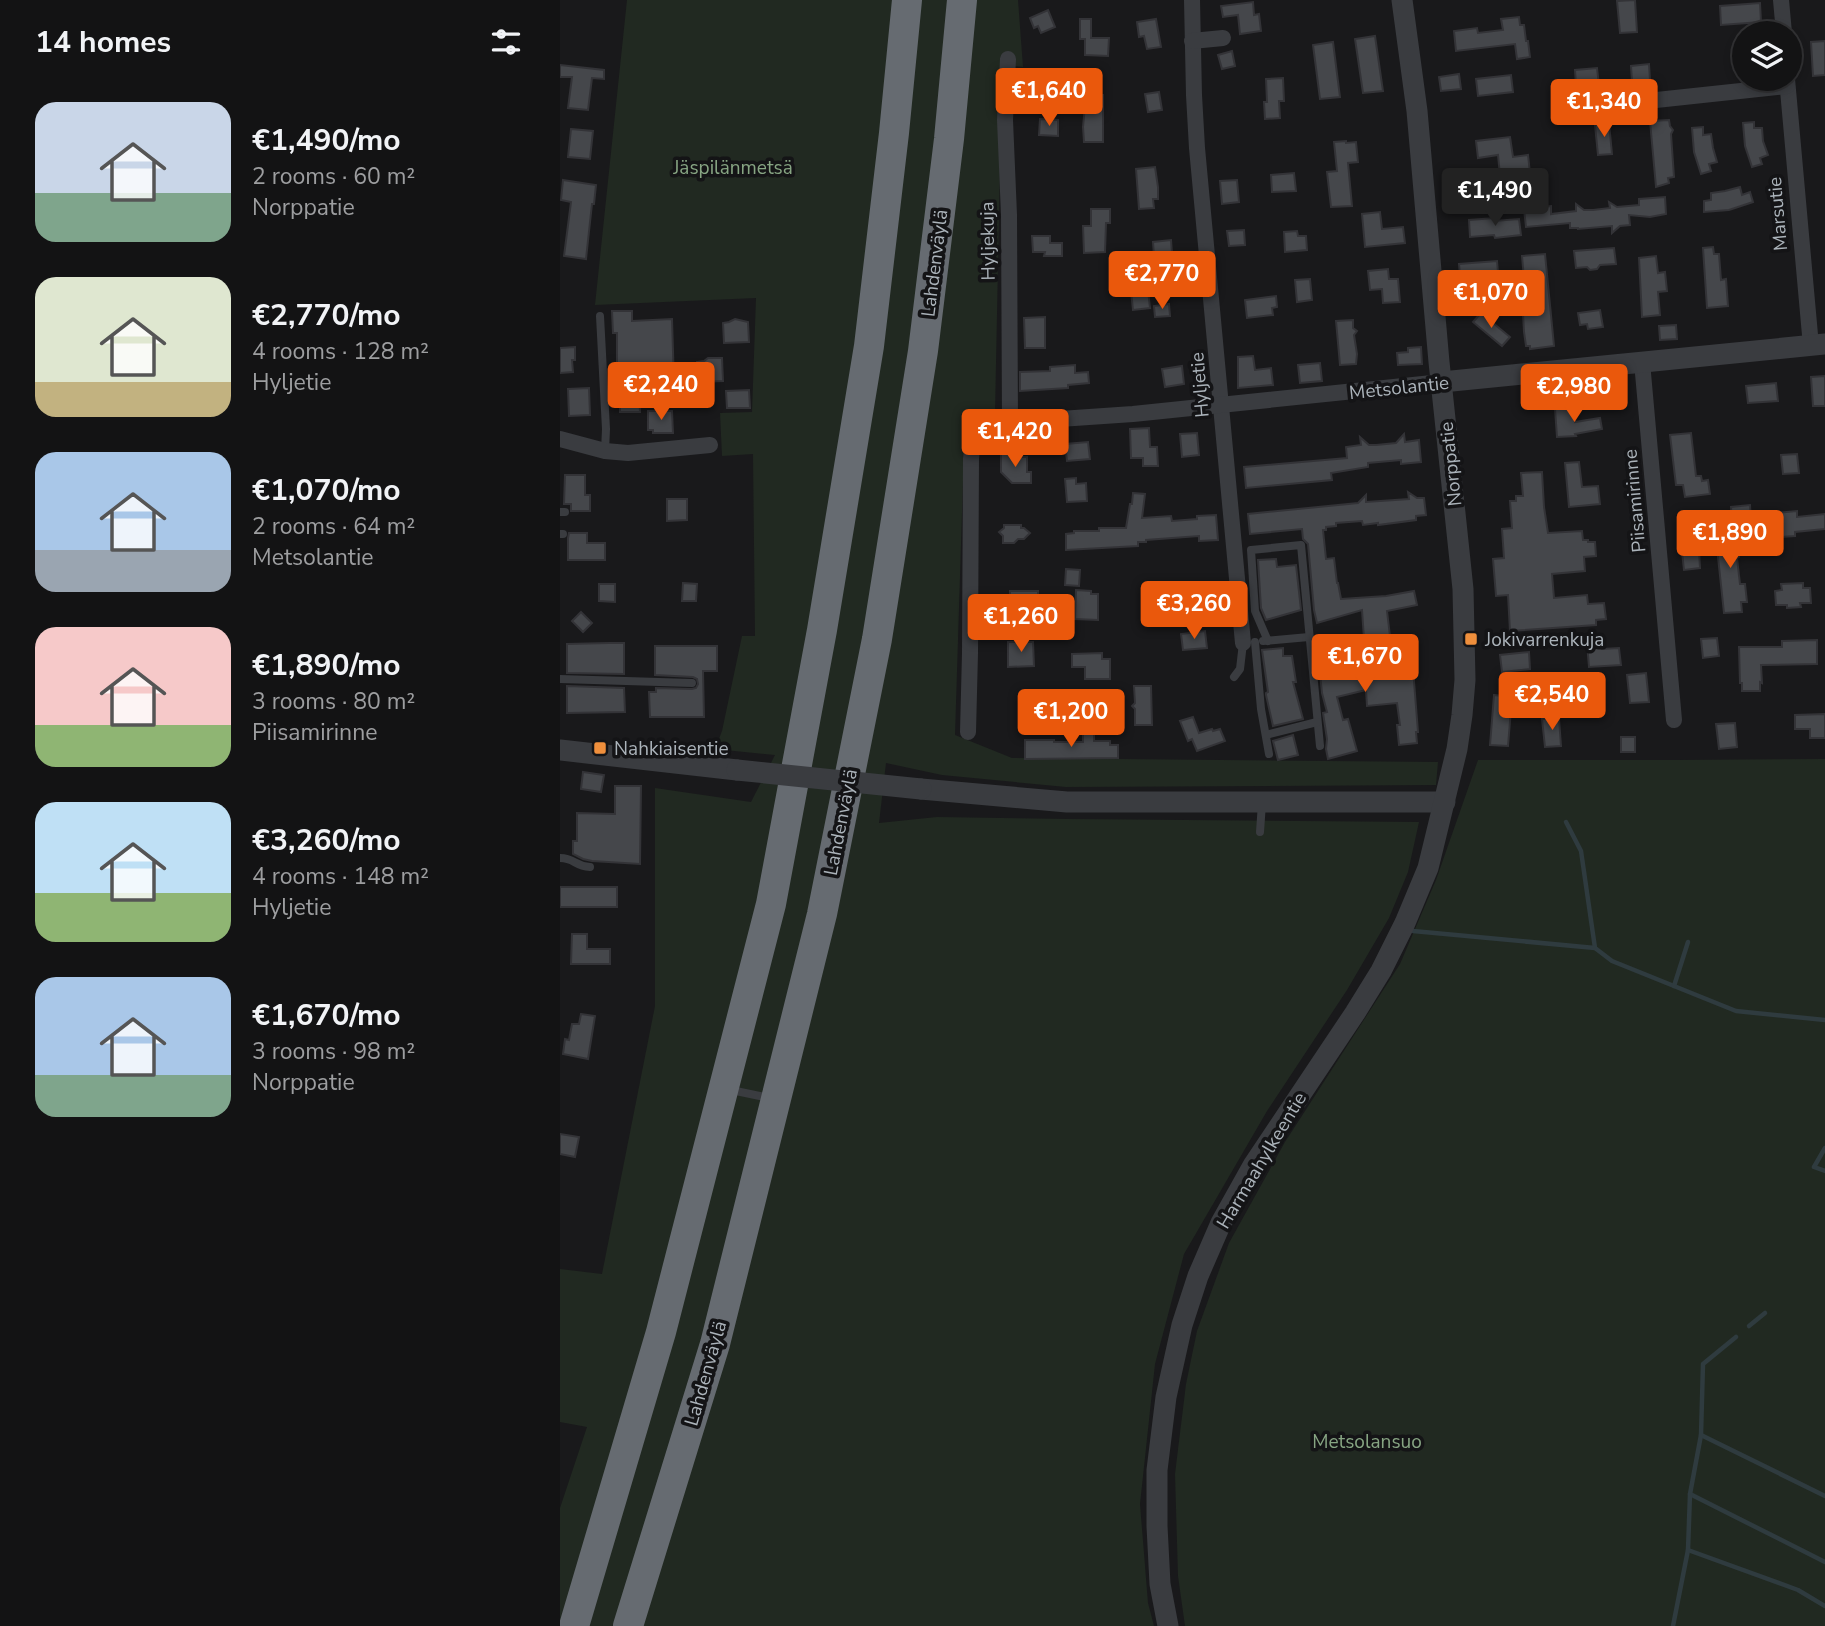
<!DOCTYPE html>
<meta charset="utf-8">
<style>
:root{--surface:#131314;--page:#1c1c1d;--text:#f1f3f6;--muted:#9d9ea0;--line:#323234;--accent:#ea580c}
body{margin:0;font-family:"Nunito Sans",sans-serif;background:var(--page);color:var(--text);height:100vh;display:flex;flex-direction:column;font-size:26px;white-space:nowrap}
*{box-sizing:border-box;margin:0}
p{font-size:23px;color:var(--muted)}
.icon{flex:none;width:38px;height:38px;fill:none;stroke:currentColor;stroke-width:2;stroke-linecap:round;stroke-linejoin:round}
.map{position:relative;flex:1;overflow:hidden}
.details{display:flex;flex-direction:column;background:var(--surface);width:560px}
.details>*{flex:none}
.controls{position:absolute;left:1172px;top:21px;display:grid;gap:14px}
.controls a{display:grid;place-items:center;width:70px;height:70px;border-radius:50%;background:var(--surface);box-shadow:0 4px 10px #0003,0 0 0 2px var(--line);font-size:35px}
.price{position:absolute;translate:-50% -60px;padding:0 16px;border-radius:7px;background:var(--accent);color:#fff;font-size:23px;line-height:46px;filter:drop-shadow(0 2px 4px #0008)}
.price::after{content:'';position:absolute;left:50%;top:42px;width:21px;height:16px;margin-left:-10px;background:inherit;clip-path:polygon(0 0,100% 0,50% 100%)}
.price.selected{background:#222;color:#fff}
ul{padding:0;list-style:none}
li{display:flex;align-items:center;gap:21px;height:175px;padding:0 35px}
li span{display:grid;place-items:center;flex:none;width:196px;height:140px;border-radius:21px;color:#555}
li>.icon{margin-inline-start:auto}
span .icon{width:84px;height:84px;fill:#fffc;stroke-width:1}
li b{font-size:30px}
h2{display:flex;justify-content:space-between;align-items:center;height:84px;padding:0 35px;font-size:30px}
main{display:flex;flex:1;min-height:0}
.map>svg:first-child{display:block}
.green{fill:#212921}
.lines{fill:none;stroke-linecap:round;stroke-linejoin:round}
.stream{stroke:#2f3b3f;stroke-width:4.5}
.building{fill:#45474b;stroke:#333337;stroke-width:2}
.service{stroke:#3a3c40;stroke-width:8}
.minor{stroke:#3a3c40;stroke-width:16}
.tertiary{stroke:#3a3c40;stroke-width:21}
.motorway{stroke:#666b71;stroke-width:30}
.tertiary-bridge{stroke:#3a3c40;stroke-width:21}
.poi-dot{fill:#ef8f3c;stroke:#141416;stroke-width:2.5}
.labels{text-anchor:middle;stroke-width:7;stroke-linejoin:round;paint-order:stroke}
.park-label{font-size:19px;fill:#87a583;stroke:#141416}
.street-label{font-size:19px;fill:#abb3ba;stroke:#141416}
.poi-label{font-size:19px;fill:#abb3ba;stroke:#141416;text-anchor:start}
</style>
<main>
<section class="details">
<h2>14 homes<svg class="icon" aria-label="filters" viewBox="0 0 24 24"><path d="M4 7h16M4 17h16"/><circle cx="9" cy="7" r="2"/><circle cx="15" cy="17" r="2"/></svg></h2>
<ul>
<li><span style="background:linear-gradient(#c9d6e8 65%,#7fa58c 0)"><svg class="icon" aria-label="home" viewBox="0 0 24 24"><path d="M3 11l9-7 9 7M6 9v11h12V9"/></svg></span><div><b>€1,490/mo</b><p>2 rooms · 60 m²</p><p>Norppatie</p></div></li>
<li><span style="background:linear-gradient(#dfe7d0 75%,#c2b280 0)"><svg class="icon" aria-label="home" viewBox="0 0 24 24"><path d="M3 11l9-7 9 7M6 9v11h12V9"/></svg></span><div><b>€2,770/mo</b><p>4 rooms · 128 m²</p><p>Hyljetie</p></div></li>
<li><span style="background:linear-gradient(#a9c7e8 70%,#9aa5b1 0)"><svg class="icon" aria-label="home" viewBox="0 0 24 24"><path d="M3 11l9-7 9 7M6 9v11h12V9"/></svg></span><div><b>€1,070/mo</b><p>2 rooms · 64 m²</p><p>Metsolantie</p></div></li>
<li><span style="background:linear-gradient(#f6c9c9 70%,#8fb573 0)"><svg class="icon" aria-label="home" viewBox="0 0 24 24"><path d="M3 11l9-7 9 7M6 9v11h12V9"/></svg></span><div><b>€1,890/mo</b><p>3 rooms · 80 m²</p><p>Piisamirinne</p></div></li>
<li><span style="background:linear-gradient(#bfe0f5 65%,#8fb573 0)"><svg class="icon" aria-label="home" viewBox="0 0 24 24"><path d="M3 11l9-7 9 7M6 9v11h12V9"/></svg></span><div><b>€3,260/mo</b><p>4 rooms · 148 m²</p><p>Hyljetie</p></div></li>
<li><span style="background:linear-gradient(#a9c7e8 70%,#7fa58c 0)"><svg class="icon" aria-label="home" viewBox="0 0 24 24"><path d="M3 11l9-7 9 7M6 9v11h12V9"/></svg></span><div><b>€1,670/mo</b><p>3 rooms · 98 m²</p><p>Norppatie</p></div></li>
</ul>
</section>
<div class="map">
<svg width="1265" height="1626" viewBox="0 0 1265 1626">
<rect width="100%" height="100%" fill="#19191b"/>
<g class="green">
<polygon points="67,0 458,0 463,67 442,65 435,414 405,417 395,735 452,758 878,762 876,785 506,787 382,775 326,763 319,823 377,817 509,819 859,822 848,872 829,918 787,990 707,1111 624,1254 595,1364 580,1504 588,1603 594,1626 0,1626 0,1508 27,1427 0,1422 0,1269 42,1274 95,1006 95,788 191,802 215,755 155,749 162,731 182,636 195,636 193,454 162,456 160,413 192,412 196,298 35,305"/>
<polygon points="1265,759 1265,1626 625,1626 618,1576 615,1474 626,1384 637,1331 669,1243 725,1142 840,964 876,880 918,760 1115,760"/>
</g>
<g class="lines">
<g class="stream">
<polyline points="1006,822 1021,851 1035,948"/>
<polyline points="853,931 1035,948 1052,961 1176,1011 1265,1020"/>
<polyline points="1114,986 1128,942"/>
<polyline points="1265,1148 1254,1167 1265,1171"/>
<polyline points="1189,1326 1205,1313"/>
<polyline points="1141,1435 1265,1496"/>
<polyline points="1130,1494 1265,1562"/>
<polyline points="1128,1550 1238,1590 1265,1606"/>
<polyline points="1113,1626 1128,1550 1130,1494 1141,1435 1143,1364 1176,1337"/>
</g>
</g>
<g class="building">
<polygon points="1075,0 1077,32 1060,33 1057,1"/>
<polygon points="693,2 694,15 699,14 701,31 680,34 678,15 663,17 661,6"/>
<polygon points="1200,3 1201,22 1161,25 1160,6"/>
<polygon points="488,10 495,27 481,33 478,26 474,28 470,18"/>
<polygon points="959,17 960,25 964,25 966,41 968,41 970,57 957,59 955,44 896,51 894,31 917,28 918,33 943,30 941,19"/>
<polygon points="520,19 531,19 531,38 549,38 548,56 525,55 525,39 520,39"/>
<polygon points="596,19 601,47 587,49 584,36 579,37 577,22"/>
<polygon points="815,36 823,91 803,93 795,39"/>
<polygon points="1265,41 1265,75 1253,76 1251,42"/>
<polygon points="773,42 780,97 760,99 753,45"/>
<polygon points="672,51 675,66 662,69 658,55"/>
<polygon points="1089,64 1090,80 1072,82 1071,66"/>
<polygon points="0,65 44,70 44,79 32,78 28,110 8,108 12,77 0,77"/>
<polygon points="1037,68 1039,85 1016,86 1015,70"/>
<polygon points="899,74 901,89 881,91 879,77"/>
<polygon points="951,75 953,92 918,96 916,79"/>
<polygon points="723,78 724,101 719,101 720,118 705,119 704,102 707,102 706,79"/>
<polygon points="1008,81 1009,106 995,107 993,82"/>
<polygon points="599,92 602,110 588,112 585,94"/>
<polygon points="526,95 543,95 543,142 524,142 523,127"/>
<polygon points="480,119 498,120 498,136 479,135"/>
<polygon points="1109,120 1110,126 1113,130 1111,134 1114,177 1108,178 1109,183 1096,187 1090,121"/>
<polygon points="1194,122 1194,128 1202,128 1203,141 1208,155 1200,158 1202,164 1192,167 1185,146 1183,123"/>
<polygon points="1049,123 1052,154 1038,155 1035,125"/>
<polygon points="1143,127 1143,135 1151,134 1153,148 1157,162 1149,164 1151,171 1141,174 1134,152 1132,128"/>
<polygon points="11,129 33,131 30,159 8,157"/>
<polygon points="950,137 953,157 968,155 970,173 940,176 938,155 918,158 916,141"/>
<polygon points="786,141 786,143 796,142 798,162 788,163 792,206 771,207 767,172 777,171 774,142"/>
<polygon points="595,167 598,187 598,199 593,199 594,208 579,209 576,169"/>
<polygon points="734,173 736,191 712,192 711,175"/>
<polygon points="3,180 36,185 34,204 32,204 26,259 4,256 11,202 1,200"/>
<polygon points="677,180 679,202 662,204 660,181"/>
<polygon points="1180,187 1182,195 1190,192 1193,202 1169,210 1144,212 1144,201 1151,200 1151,193 1165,191"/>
<polygon points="1105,197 1106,214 1090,217 1069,215 1070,225 1060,226 1052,233 1052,226 1018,229 1018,228 1010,228 1010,223 966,227 964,209 991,206 991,214 1016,211 1016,204 1024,210 1033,210 1050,208 1049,202 1057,207 1079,205 1079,199"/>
<polygon points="531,209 550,209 550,223 546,223 545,252 524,253 523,226 531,226"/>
<polygon points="820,212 822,229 843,227 845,243 805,247 802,214"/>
<polygon points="934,218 934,221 959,219 961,235 935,238 934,235 910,237 909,220"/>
<polygon points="684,230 685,245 669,246 667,231"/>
<polygon points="737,231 738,236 746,236 747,250 725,252 724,232"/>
<polygon points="472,236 490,236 490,243 502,243 502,256 484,256 485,252 473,252"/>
<polygon points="611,240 613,266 601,266 600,257 594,257 593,242"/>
<polygon points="1153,247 1154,254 1159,254 1161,280 1166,279 1168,306 1147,308 1143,248"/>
<polygon points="1054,248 1056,264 1040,265 1037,269 1030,270 1027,267 1016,268 1014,251"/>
<polygon points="985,254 994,346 970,349 970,346 966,346 964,332 963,314 967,314 962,256"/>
<polygon points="1096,256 1098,273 1105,272 1107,291 1098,292 1100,315 1082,317 1079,258"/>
<polygon points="937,261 939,284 901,288 899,264"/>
<polygon points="828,269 829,279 838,279 840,302 823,303 822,289 810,290 808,271"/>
<polygon points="750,279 752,300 737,302 735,280"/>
<polygon points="588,290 590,308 573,310 571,291"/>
<polygon points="716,296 717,307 712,308 713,315 687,318 685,300"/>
<polygon points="609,304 610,316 595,317 594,306"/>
<polygon points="1040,310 1043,327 1028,329 1027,324 1020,325 1018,313"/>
<polygon points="52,311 72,311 72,321 112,319 114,383 79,384 80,412 60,412 60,405 55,405 54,393 57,393 57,333 53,333"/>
<polygon points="921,313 950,337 942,346 913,322"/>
<polygon points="485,317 485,348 465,348 464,318"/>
<polygon points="175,319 188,322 189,342 164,343 163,323 169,322"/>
<polygon points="793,320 793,328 797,331 794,335 797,354 796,364 780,365 776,321"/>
<polygon points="1116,325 1117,339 1100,340 1099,326"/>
<polygon points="15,347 15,360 12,360 13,372 0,373 0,348"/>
<polygon points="861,347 862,364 838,365 837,353 848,352 848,348"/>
<polygon points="693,356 695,370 711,368 713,385 678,388 678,357"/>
<polygon points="148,358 162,358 163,381 138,382 137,362 144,361"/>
<polygon points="760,363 762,381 740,383 738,365"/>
<polygon points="515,365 515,373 528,372 529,383 508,385 508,388 460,391 460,372 490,371 490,367"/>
<polygon points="622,366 624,384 605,387 602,369"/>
<polygon points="1265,376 1265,406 1253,406 1251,377"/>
<polygon points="1216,383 1218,401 1188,403 1186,386"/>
<polygon points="29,388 30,415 9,416 8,389"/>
<polygon points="189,390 190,408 167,408 166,391"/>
<polygon points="1013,407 1015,422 1040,418 1042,429 1015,434 1016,436 997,437 995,409"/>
<polygon points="88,411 112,411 113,433 93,433 93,430 88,430"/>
<polygon points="589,428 590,447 597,447 598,466 583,466 583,458 571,458 570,429"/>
<polygon points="637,433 639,455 622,457 620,434"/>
<polygon points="1131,433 1136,476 1141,476 1142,481 1148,480 1150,494 1125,497 1123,485 1116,485 1110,435"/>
<polygon points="844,434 845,442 859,440 861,462 841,464 841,460 808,463 808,467 771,473 772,480 686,488 684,467 787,458 786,447 801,445 800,437 809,445 816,445 836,443"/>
<polygon points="528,442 530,459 507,461 505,444"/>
<polygon points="441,453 452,453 452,457 467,457 467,472 471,472 471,483 452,483 441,472"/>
<polygon points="1237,454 1239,473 1223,474 1221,455"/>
<polygon points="1019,462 1022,487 1038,486 1040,504 1009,507 1005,463"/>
<polygon points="982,472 984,507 988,533 1022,531 1023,540 1028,540 1028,542 1035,542 1036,556 1024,557 1025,571 992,574 994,598 1027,595 1028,604 1044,603 1046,619 1036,620 1036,625 950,631 948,595 936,596 933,559 944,558 942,529 952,528 950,501 956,501 956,496 963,496 961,473"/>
<polygon points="5,475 25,475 25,495 30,495 30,511 11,511 11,504 4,504"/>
<polygon points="516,478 516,484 526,483 527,501 507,502 505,479"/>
<polygon points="848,492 857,498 864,498 866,515 856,516 856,520 818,525 818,523 803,525 802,521 776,523 776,526 766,527 766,530 763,530 766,559 774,558 777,583 778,583 781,599 826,596 854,591 857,605 827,611 830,636 804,639 802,610 757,623 754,610 748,544 743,539 742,529 690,534 688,514 798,503 806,495 806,502 849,499"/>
<polygon points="573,493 585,494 582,518 611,516 612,521 637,519 637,516 656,515 658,540 639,541 639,536 586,540 586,542 578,542 578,546 506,550 506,534 514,533 514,531 539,531 539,528 566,528 570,504 572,504"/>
<polygon points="107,499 127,499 127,520 107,521"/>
<polygon points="1190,505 1191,519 1172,522 1171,507"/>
<polygon points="1237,511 1237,517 1265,514 1265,529 1235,532 1235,536 1221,537 1221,533 1210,534 1209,519 1216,519 1215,513"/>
<polygon points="444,525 461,525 461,528 464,528 470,533 464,539 458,539 454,543 443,543 443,536 439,532 444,528"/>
<polygon points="1178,527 1180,545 1178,545 1179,557 1177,558 1180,584 1185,584 1187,602 1181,602 1182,612 1164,613 1155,529"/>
<polygon points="9,533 27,533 27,543 45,543 45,560 8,560 8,538"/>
<polygon points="1139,550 1140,568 1124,570 1122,552"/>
<polygon points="716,559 717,567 736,565 741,610 706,620 701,608 698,560"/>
<polygon points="506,569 520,570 519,586 505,585"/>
<polygon points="123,583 137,584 136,601 122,601"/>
<polygon points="1243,583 1243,588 1250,588 1251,603 1240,603 1241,607 1227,608 1227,605 1216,605 1215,591 1222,590 1221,584"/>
<polygon points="39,584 55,584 55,602 39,601"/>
<polygon points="516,590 531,591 531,594 538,594 538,620 515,619"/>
<polygon points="450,591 478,591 478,598 485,598 485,612 465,612 465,609 450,609"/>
<polygon points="21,612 32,623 23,632 12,621"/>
<polygon points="645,631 647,648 623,650 621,634"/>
<polygon points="1157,638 1159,656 1143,658 1141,639"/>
<polygon points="1257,640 1257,664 1201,665 1202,683 1200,682 1200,691 1182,691 1182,683 1180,683 1179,647 1222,647 1222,641"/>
<polygon points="1041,641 1042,649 1059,648 1061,665 1029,667 1027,643"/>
<polygon points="448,642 473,642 474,666 448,667"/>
<polygon points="775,642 775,650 784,649 785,663 852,656 858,732 856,732 857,743 839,745 837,725 840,725 837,703 807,706 806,690 777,697 783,720 788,719 797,751 768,759 766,749 767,739 763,713 767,712 762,693 757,643"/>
<polygon points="49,643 64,643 64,674 7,673 7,644"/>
<polygon points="95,646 157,646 157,671 143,671 144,717 90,717 89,692 96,692 96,688 132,689 136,688 138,684 137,679 133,677 95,675"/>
<polygon points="723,648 723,656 732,656 736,682 733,682 743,719 713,726 706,695 706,693 708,692 702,650"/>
<polygon points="969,652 970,669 942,672 940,655"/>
<polygon points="542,653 542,659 550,659 550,679 525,679 525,667 512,667 512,654"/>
<polygon points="1086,673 1089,702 1070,703 1067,675"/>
<polygon points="7,686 64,688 65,712 7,713"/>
<polygon points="574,686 591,686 592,725 575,725 575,709 572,706 575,703"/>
<polygon points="934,695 952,697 948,746 930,745"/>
<polygon points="1265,714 1265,738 1250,738 1250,729 1235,729 1235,715"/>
<polygon points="633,717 639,733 652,729 653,731 660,729 665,741 637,751 632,739 628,741 620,721"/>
<polygon points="999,718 1001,746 985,747 982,719"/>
<polygon points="1175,723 1177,747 1159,749 1156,724"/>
<polygon points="523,729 534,729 534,741 550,741 550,745 558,745 558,758 465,759 465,740 494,740 494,742 523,742"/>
<polygon points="733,735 738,755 718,760 713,741"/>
<rect x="1061" y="737" width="14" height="15"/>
<polygon points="23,772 44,775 41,792 21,789"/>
<polygon points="55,786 81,786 80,864 32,861 23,859 13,854 13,841 17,841 17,813 55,814"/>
<rect x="0" y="887" width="57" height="20"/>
<polygon points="12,934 27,934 27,949 50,949 50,964 11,964"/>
<polygon points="21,1014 35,1016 28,1059 3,1054 5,1039 9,1040 12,1024 19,1024"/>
<polygon points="0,1134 19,1137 15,1157 0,1154"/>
</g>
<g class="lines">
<g class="service">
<polyline points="40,316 46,429 45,451"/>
<polyline points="0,512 5,512"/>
<polyline points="0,534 3,534"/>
<polyline points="703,641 749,637"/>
<polyline points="708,641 695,611 691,550 741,545 760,746"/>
<polyline points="695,642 701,709 709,754"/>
<polyline points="674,677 680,669 683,643"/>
<polyline points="0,679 132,683"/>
<polyline points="706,735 757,722"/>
<polyline points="700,832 702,803"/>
<path d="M0,858C15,858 14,866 30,867"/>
<polyline points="171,1090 209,1098"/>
</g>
<g class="minor">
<polyline points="632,0 634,95 637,148 683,643"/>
<polyline points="1221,0 1224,33"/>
<polyline points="632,41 663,38"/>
<polyline points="448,59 445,120 449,215 450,422"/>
<polyline points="1227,79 1251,346"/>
<polyline points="1031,107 1227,86"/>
<polyline points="1082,362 1114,720"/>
<polyline points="0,439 45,451 68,453 150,445"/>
<path d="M408,732L410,653L411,459C412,445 414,435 425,424L573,414L882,382"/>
</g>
<g class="tertiary">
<polyline points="882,382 1265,344"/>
<polyline points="0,750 177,770"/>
<polyline points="361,789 507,802 885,802"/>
<polyline points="608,1626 600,1584 597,1526 597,1470 606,1397 622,1325 638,1276 661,1223 694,1164 795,1013 821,971 845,923 868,868 897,749 902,715 905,680 903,589 879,362 857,111 842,0"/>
</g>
<g class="motorway">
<polyline points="14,1626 101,1332 211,904 262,630 309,346 334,133 347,0"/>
<polyline points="68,1626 155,1344 262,914 317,639 363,351 389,139 402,0"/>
</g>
<polyline class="tertiary-bridge" points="177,770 361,789"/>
</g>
<g class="poi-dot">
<rect x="904" y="632" width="14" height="14" rx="3.5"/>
<rect x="33" y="741" width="14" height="14" rx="3.5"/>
</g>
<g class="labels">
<g class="park-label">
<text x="173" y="174">Jäspilänmetsä</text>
<text x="807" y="1448">Metsolansuo</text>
</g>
<g class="street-label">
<text transform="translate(1217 214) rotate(-95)" y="7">Marsutie</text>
<text transform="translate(427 241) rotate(-91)" y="7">Hyljekuja</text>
<text transform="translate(374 263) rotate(-83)" y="7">Lahdenväylä</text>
<text transform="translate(639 385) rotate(-95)" y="7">Hyljetie</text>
<text transform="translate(839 387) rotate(-6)" y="7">Metsolantie</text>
<text transform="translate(890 464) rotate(-96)" y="7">Norppatie</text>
<text transform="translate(1074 501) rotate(-95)" y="7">Piisamirinne</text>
<text transform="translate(280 822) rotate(-79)" y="7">Lahdenväylä</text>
<text transform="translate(701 1160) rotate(-59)" y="7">Harmaahylkeentie</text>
<text transform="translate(145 1373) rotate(-74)" y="7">Lahdenväylä</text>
</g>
<g class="poi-label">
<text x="925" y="646">Jokivarrenkuja</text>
<text x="54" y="755">Nahkiaisentie</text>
</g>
</g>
</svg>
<div class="controls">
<a><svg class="icon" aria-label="layers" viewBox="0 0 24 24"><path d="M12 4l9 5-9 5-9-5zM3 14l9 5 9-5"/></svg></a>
</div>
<b class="price" style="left:489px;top:128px">€1,640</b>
<b class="price" style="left:1044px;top:139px">€1,340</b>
<b class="price selected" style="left:935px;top:228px">€1,490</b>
<b class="price" style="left:602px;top:311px">€2,770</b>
<b class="price" style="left:931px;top:330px">€1,070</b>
<b class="price" style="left:101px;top:422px">€2,240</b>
<b class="price" style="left:1014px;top:424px">€2,980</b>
<b class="price" style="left:455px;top:469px">€1,420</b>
<b class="price" style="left:1170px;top:570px">€1,890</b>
<b class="price" style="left:634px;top:641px">€3,260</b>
<b class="price" style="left:461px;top:654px">€1,260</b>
<b class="price" style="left:805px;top:694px">€1,670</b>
<b class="price" style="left:992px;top:732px">€2,540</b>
<b class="price" style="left:511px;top:749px">€1,200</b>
</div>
</main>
